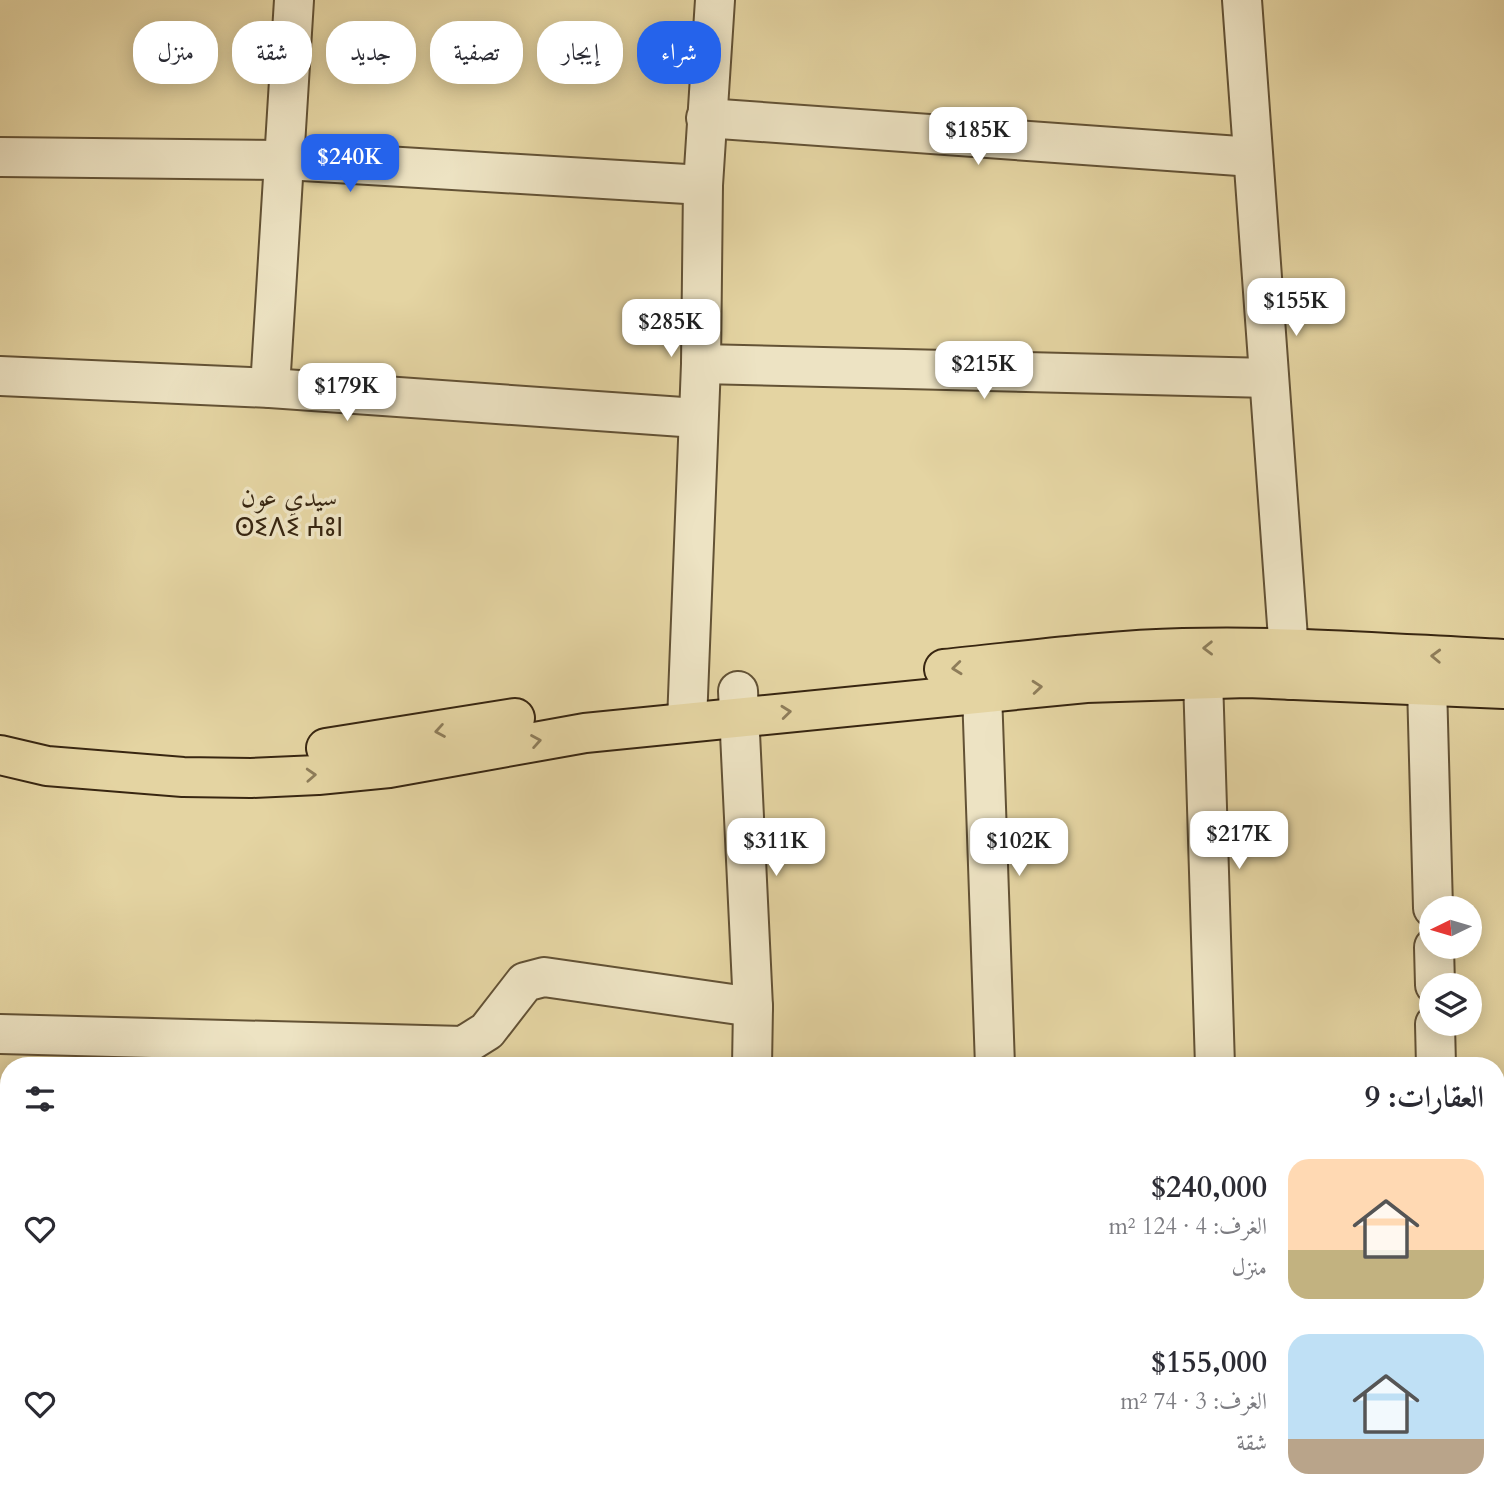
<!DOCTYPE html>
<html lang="ar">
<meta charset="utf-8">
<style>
:root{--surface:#fff;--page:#f2f2f3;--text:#2b2b33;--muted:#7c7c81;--accent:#2563eb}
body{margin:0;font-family:Cardo,Amiri,"Noto Sans Tifinagh",serif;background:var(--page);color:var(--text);direction:rtl;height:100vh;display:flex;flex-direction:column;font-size:26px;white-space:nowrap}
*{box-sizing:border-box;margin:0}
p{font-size:23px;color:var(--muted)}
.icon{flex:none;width:38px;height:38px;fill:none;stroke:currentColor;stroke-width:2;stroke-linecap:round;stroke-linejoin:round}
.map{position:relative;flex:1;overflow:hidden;direction:ltr}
.details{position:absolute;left:0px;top:1057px;width:1505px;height:450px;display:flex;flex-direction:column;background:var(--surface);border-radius:28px 28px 0 0;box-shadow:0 4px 18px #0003;direction:rtl}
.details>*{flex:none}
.hud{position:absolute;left:21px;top:21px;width:700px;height:63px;direction:rtl;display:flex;gap:14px}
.needle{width:46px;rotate:265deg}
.controls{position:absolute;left:1419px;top:896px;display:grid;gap:14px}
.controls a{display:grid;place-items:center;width:63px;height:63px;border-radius:50%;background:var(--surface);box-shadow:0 4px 18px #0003;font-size:35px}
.price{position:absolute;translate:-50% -60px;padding:0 16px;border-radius:14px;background:#fff;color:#222;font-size:23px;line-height:46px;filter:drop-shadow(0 2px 4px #0008)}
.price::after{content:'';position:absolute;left:50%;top:42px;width:21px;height:16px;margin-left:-10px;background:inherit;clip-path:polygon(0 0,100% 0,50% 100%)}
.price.current{background:var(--accent);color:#fff}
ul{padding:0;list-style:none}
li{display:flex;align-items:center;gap:21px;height:175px;padding:0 21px}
li span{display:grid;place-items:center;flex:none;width:196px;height:140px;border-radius:21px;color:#555}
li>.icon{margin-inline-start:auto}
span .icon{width:84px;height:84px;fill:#fffc;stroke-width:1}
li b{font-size:30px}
h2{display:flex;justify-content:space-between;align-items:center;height:84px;padding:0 21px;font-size:30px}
.tag{padding:0 24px;border-radius:28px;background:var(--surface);box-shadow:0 4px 18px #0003;font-size:24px;line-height:63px}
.tag.current{background:var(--accent);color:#fff}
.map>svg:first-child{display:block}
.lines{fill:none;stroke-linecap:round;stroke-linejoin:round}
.minor-casing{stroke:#635235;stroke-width:42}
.major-casing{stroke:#382611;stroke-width:42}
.minor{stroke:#ede3c3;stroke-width:38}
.major{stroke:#e4d4a2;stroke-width:38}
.oneway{stroke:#8e7d5a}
.labels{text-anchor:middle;stroke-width:7;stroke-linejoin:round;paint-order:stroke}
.quarter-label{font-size:26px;fill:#382611;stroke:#ede3c3}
</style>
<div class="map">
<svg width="1504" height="1506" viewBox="0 0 1504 1506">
<rect width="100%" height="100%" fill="#e4d4a2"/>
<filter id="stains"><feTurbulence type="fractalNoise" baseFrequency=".00286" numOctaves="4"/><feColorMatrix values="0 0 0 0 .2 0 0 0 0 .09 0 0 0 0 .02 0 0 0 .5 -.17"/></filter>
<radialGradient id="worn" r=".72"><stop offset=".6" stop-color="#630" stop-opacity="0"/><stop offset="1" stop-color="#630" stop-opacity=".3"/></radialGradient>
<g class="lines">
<g class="minor-casing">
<g id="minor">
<polyline points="1242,0 1291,680"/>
<polyline points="706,118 1253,157"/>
<polyline points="0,157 286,160 703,185"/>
<polyline points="701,364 1269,378"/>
<polyline points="0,376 270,388 697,418"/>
<polyline points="270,388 294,0"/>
<polyline points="1203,678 1215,1066"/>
<polyline points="1427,685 1433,908"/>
<polyline points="738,691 753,1007 752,1066"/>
<polyline points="982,692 995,1066"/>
<polyline points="687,722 701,364 703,185 715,0"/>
<polyline points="1434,947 1435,985"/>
<polyline points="1435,1024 1436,1066"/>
<polyline points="0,1034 463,1046 487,1031 525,982 544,977 753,1007"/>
<polyline points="1496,1136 1504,1136"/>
<polyline points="0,1243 9,1241"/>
<polyline points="0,1287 9,1296"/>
<polyline points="160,1498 165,1506"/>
<polyline points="466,1498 472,1506"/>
<polyline points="743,1498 743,1506"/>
<polyline points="1421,1498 1459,1506"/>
<polyline points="1336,1506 1336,1498"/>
</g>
</g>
<g class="major-casing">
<g id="major">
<path d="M944,669C1024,661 1103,650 1183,648C1290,645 1398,654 1504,659"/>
<polyline points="326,748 515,718"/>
<polyline points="0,755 47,766 183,777 251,778 318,775 389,768 585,733 1086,683 1247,678 1504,689"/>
</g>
</g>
<use href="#minor" class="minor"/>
<use href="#major" class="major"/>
</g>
<defs><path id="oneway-chevron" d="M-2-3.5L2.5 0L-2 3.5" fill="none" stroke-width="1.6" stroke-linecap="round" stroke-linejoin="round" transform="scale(1.75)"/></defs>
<g class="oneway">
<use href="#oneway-chevron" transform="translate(1208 648) rotate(179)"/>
<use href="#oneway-chevron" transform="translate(1436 656) rotate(-178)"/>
<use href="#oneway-chevron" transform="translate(957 668) rotate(174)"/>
<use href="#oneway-chevron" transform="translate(1037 687) rotate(-5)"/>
<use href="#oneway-chevron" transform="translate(786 712) rotate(-6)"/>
<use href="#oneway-chevron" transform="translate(440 731) rotate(170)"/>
<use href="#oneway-chevron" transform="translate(536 741) rotate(-10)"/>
<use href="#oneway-chevron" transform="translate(311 775) rotate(-3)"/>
</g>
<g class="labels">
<g class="quarter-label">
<text x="289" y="506">سيدي عون<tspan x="289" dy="30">ⵙⵉⴷⵉ ⵄⵓⵏ</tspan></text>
</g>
</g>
<rect width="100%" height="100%" filter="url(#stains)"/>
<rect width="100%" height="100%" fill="url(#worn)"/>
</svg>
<div class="controls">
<a><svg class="needle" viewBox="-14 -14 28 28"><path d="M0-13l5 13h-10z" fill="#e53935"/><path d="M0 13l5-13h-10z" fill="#7c7c81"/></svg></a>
<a><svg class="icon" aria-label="layers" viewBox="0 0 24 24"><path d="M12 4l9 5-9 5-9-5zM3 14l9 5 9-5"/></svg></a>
</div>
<b class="price" style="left:978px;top:167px">$185K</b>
<b class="price current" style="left:350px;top:194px">$240K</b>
<b class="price" style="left:1296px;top:338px">$155K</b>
<b class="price" style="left:671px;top:359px">$285K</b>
<b class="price" style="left:984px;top:401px">$215K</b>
<b class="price" style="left:347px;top:423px">$179K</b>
<b class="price" style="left:1239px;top:871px">$217K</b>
<b class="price" style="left:776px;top:878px">$311K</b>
<b class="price" style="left:1019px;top:878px">$102K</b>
<div class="hud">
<a class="tag current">شراء</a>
<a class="tag">إيجار</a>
<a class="tag">تصفية</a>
<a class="tag">جديد</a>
<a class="tag">شقة</a>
<a class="tag">منزل</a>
</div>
<section class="details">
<h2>العقارات: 9<svg class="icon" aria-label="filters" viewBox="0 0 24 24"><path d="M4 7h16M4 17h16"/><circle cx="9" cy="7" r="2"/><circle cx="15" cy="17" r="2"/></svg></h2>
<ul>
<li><span style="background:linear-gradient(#ffd9b3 65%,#c2b280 0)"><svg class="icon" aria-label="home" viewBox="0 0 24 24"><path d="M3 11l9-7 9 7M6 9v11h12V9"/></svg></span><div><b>$240,000</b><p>الغرف: 4 · 124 m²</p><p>منزل</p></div><svg class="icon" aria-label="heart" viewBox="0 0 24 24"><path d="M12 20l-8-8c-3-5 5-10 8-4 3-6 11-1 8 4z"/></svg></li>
<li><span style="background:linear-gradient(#bfe0f5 75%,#b9a48a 0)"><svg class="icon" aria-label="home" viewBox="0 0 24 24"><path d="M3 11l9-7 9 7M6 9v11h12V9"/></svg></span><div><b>$155,000</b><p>الغرف: 3 · 74 m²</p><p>شقة</p></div><svg class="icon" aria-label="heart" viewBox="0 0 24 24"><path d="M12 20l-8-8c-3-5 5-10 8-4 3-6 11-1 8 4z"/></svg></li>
</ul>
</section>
</div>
